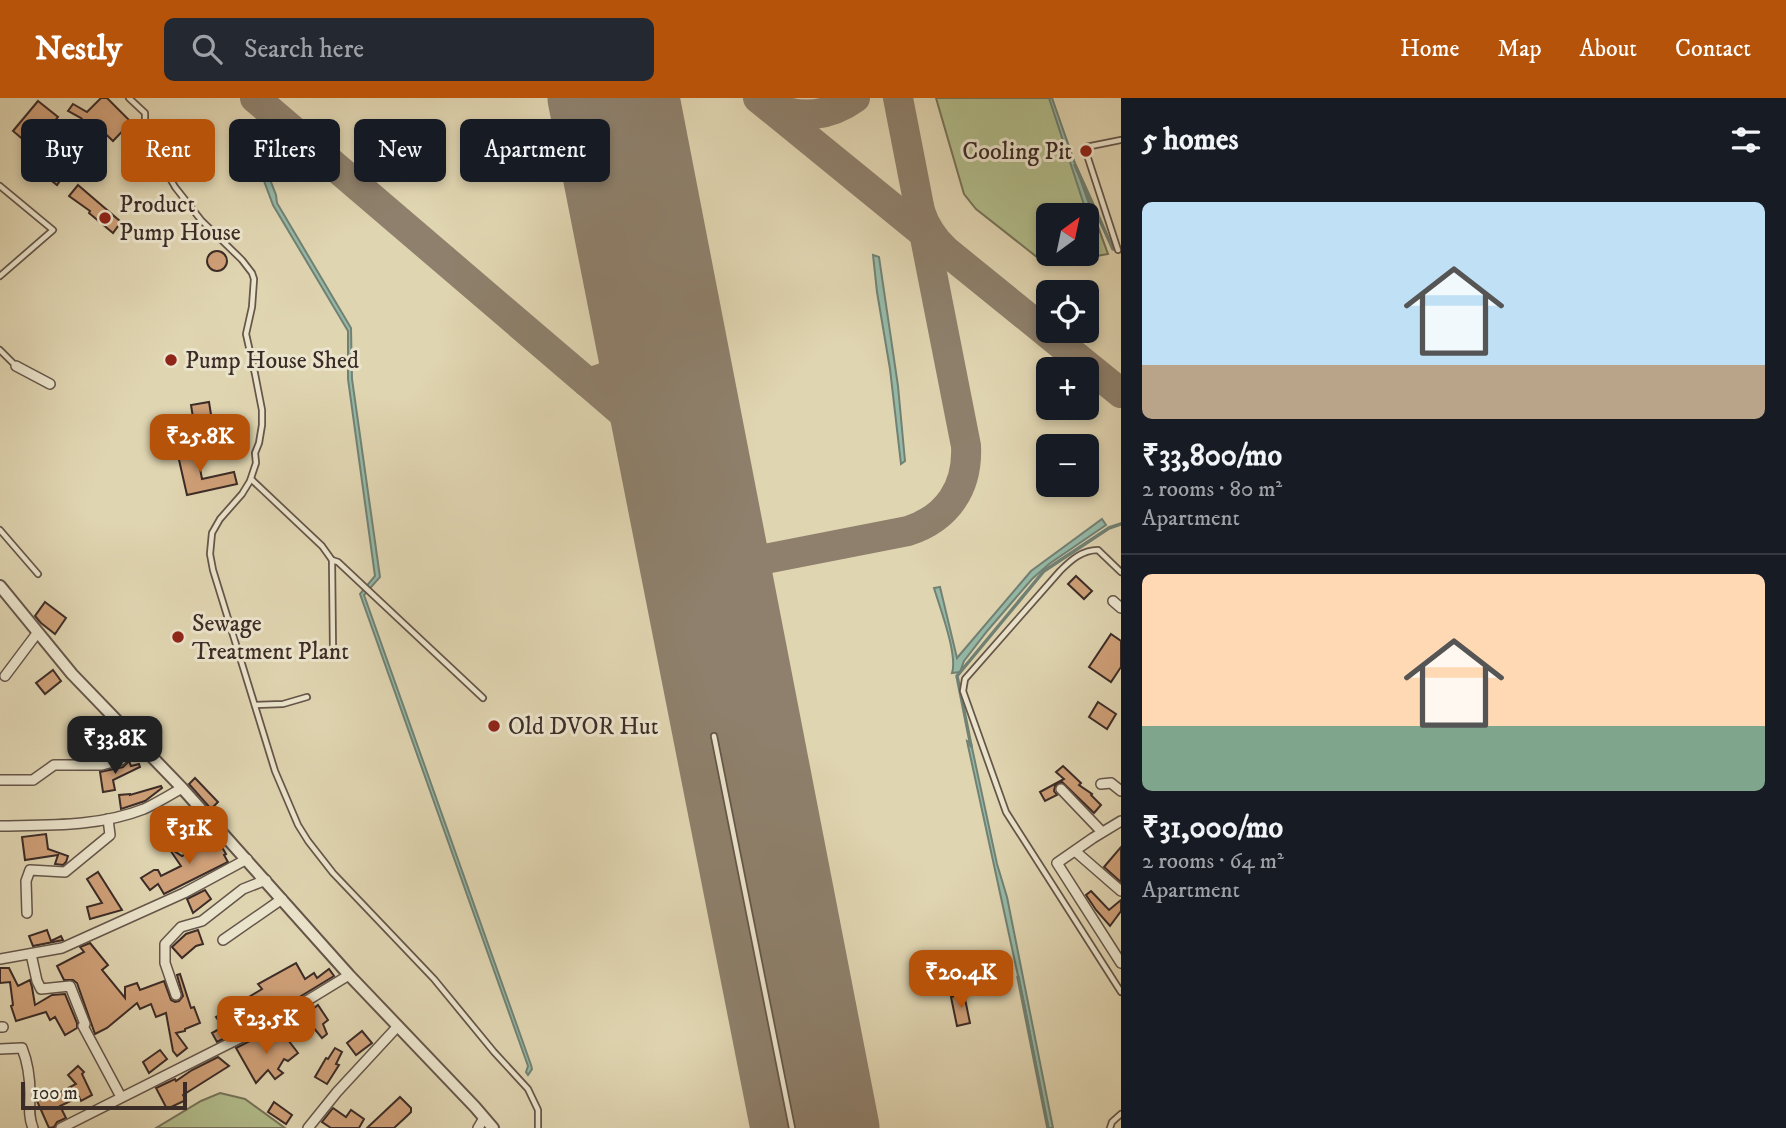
<!DOCTYPE html>
<meta charset="utf-8">
<style>
:root{--surface:#171b24;--page:#242831;--text:#f1f3f6;--muted:#9ea1a6;--line:#363941;--accent:#b45309}
body{margin:0;font-family:"IM FELL DW Pica",serif;background:var(--page);color:var(--text);height:100vh;display:flex;flex-direction:column;font-size:26px;white-space:nowrap}
*{box-sizing:border-box;margin:0}
p{font-size:23px;color:var(--muted)}
.icon{flex:none;width:38px;height:38px;fill:none;stroke:currentColor;stroke-width:2;stroke-linecap:round;stroke-linejoin:round}
.map{position:relative;flex:1;overflow:hidden}
.side{display:flex;flex-direction:column;background:var(--surface);width:665px}
.side>*{flex:none}
.guide{position:absolute;left:21px;top:21px;width:665px;height:63px;display:flex;gap:14px}
.needle{width:46px;rotate:33deg}
.buttons{position:absolute;left:1036px;top:105px;display:grid;gap:14px}
.buttons a{display:grid;place-items:center;width:63px;height:63px;border-radius:10px;background:var(--surface);box-shadow:0 4px 10px #0003;font-size:35px}
.scale{position:absolute;left:21px;bottom:18px;width:166px;box-sizing:border-box;padding-left:7px;border:4px solid #3c2c27;border-top:0;font-size:19px;line-height:24px;white-space:nowrap;color:#3c2c27;-webkit-text-stroke:5px #ebe4cc;paint-order:stroke}
.price{position:absolute;translate:-50% -60px;padding:0 16px;border-radius:14px;background:var(--accent);color:#fff;font-size:23px;line-height:46px;filter:drop-shadow(0 2px 4px #0008)}
.price::after{content:'';position:absolute;left:50%;top:42px;width:21px;height:16px;margin-left:-10px;background:inherit;clip-path:polygon(0 0,100% 0,50% 100%)}
.price.current{background:#222;color:#fff}
ul{padding:0;list-style:none}
li{display:grid;align-content:center;gap:14px;height:371px;padding:0 21px}
li+li{border-top:2px solid var(--line)}
li span{display:grid;place-items:center;height:217px;border-radius:10px;color:#555}
li>.icon{margin-inline-start:auto}
span .icon{width:126px;height:126px;fill:#fffc;stroke-width:1}
li b{font-size:30px}
h2{display:flex;justify-content:space-between;align-items:center;height:84px;padding:0 21px;font-size:30px}
.chip{padding:0 24px;border-radius:10px;background:var(--surface);box-shadow:0 4px 10px #0003;font-size:24px;line-height:63px}
.chip.current{background:var(--accent);color:#fff}
header{display:flex;align-items:center;gap:42px;box-sizing:border-box;height:98px;padding:0 35px;background:var(--accent);color:#fff}
header strong{font-size:33px}
nav{display:flex;gap:38px;margin-inline-start:auto;font-size:24px}
.search{width:490px;height:63px;background:var(--page);display:flex;align-items:center;gap:18px;box-sizing:border-box;padding:0 24px;border-radius:10px;color:var(--muted);font-size:26px}
main{display:flex;flex:1;min-height:0}
.map>svg:first-child{display:block}
.green{fill:#b2bd8c;stroke:#77745a;stroke-width:2;fill-rule:evenodd}
.water{fill:#95b9a7;stroke:#718174;stroke-width:2}
.lines{fill:none;stroke-linecap:round;stroke-linejoin:round}
.stream{stroke:#718174;stroke-width:3.5}
.taxiway{stroke:#8e806c;stroke-width:30}
.runway{stroke:#8e806c;stroke-width:75}
.building{fill:#cfa078;stroke:#3c2c27;stroke-width:2}
.service-casing{stroke:#65564a;stroke-width:8}
.minor-casing{stroke:#65564a;stroke-width:12}
.tertiary-casing{stroke:#65564a;stroke-width:14}
.service{stroke:#ebe4cc;stroke-width:4.5}
.minor{stroke:#ebe4cc;stroke-width:9}
.tertiary{stroke:#ebe4cc;stroke-width:10}
.poi-dot{fill:#8f2418;stroke:#ebe4cc;stroke-width:2.5}
.labels{text-anchor:middle;stroke-width:6;stroke-linejoin:round;paint-order:stroke}
.poi-label{font-size:24px;fill:#3c2c27;stroke:#ebe4cc;text-anchor:start}
</style>
<header>
<strong>Nestly</strong>
<div class="search"><svg class="icon" aria-label="search" viewBox="0 0 24 24"><circle cx="10" cy="10" r="6"/><path d="M15 15l6 6"/></svg>Search here</div>
<nav><a>Home</a><a>Map</a><a>About</a><a>Contact</a></nav>
</header>
<main>
<div class="map">
<svg width="1121" height="1030" viewBox="0 0 1121 1030">
<rect width="100%" height="100%" fill="#e0d5b1"/>
<filter id="stains"><feTurbulence type="fractalNoise" baseFrequency=".00286" numOctaves="4"/><feColorMatrix values="0 0 0 0 .2 0 0 0 0 .09 0 0 0 0 .02 0 0 0 .5 -.17"/></filter>
<radialGradient id="worn" r=".72"><stop offset=".6" stop-color="#630" stop-opacity="0"/><stop offset="1" stop-color="#630" stop-opacity=".3"/></radialGradient>
<g class="green">
<path d="M936,0H1051L1108,156L1047,167L976,111L964,96ZM1048,117H1087V156H1048Z"/>
<polygon points="220,995 245,1001 285,1030 156,1030 201,1003"/>
</g>
<g class="water">
<polygon points="1049,0 1052,0 1097,129 1092,131"/>
<polygon points="274,64 280,68 271,84 276,97 277,105 351,230 352,281 380,479 364,497 531,967 532,971 528,977 526,974 528,968 360,496 375,478 348,281 348,233 273,107 264,83 268,72"/>
<polygon points="873,157 879,159 898,288 905,363 901,366 890,271 877,194"/>
<path d="M1102,421L1106,427L1049,466L1032,481L988,532L964,563L960,574L952,575C958,557 940,510 934,490L940,489L957,560L1031,473Z"/>
<polygon points="967,643 971,645 997,766 1007,799 1053,1030 1048,1030 1025,910"/>
</g>
<g class="lines">
<g class="stream">
<polyline points="1075,67 1113,151"/>
<polyline points="971,648 957,578 1044,473 1109,430 1121,426"/>
<polyline points="1018,879 1048,1030"/>
</g>
<g class="taxiway">
<path d="M255,0L587,284C609,282 630,266 632,244C634,229 629,214 626,200C621,174 616,147 610,120"/>
<polyline points="589,0 598,44"/>
<polyline points="758,0 931,141"/>
<path d="M898,0L920,113C925,129 933,141 946,153L1121,295"/>
<path d="M771,9C800,21 829,19 855,0"/>
<polyline points="587,284 646,335 655,353"/>
<path d="M652,320L674,427C690,457 728,466 760,462L908,433C948,420 968,389 966,348L919,109"/>
<path d="M714,638C710,615 705,592 701,569C699,559 695,548 695,537C693,501 724,472 756,463"/>
</g>
<g class="runway">
<polyline points="585,0 788,1030"/>
<polyline points="642,0 842,1030"/>
</g>
</g>
<g class="building">
<polygon points="101,0 107,0 131,24 113,43 94,25 90,29 81,20 68,13 73,6 87,14"/>
<polygon points="38,3 58,19 33,50 13,33"/>
<polygon points="71,48 80,54 57,87 48,80"/>
<polygon points="78,87 121,124 113,135 89,115 90,113 69,98"/>
<circle cx="217" cy="163" r="10"/>
<polygon points="209,304 213,329 195,332 191,307"/>
<polygon points="196,349 202,381 234,374 237,386 187,397 177,353"/>
<polygon points="1076,478 1092,493 1084,501 1068,486"/>
<polygon points="45,504 66,520 55,536 41,525 35,518"/>
<polygon points="1111,536 1121,543 1121,569 1111,584 1089,569"/>
<polygon points="53,572 61,583 45,596 36,585"/>
<polygon points="1098,604 1116,616 1107,631 1089,619"/>
<polygon points="129,663 131,668 139,666 140,669 113,682 115,692 103,694 100,674 123,669"/>
<polygon points="1063,668 1081,685 1079,687 1092,696 1091,697 1101,707 1094,715 1062,684 1057,686 1055,688 1054,693 1057,697 1045,703 1040,694 1064,681 1056,674"/>
<polygon points="195,680 218,704 211,711 189,686"/>
<polygon points="161,688 162,690 145,703 121,711 119,697 130,696 130,697"/>
<polygon points="206,732 217,745 219,744 226,756 224,757 228,764 164,796 158,786 150,792 141,780 154,772 158,772 161,778 181,768 168,749 182,758 188,755 189,756 206,748 198,739"/>
<polygon points="46,736 48,751 68,758 66,764 63,767 55,766 58,757 25,762 22,739"/>
<polygon points="1121,749 1121,784 1104,769"/>
<polygon points="98,774 122,812 90,821 87,809 102,805 87,781"/>
<polygon points="205,792 211,801 193,815 187,801"/>
<polygon points="1091,793 1109,812 1121,802 1121,813 1110,828 1096,812 1086,797"/>
<polygon points="47,832 51,843 61,838 63,842 33,848 29,838"/>
<polygon points="198,832 203,846 196,848 182,860 172,849 186,836"/>
<polygon points="90,845 108,867 102,872 125,900 125,889 137,885 140,892 164,883 171,902 175,904 179,903 183,898 177,877 180,876 191,910 194,909 200,925 185,931 185,933 176,935 187,950 177,958 173,953 166,915 156,919 151,906 140,911 137,905 107,930 95,936 77,885 73,882 64,882 57,868 84,854 80,849"/>
<polygon points="296,865 305,881 314,875 317,880 329,871 334,878 278,912 276,907 248,925 250,927 217,944 212,935 223,929 216,919 262,891 258,886"/>
<polygon points="0,870 9,870 18,888 30,882 32,889 35,907 52,897 65,896 77,925 77,930 65,937 55,919 50,922 46,914 16,923 11,908 13,907 10,884 0,885"/>
<polygon points="964,896 970,925 957,928 951,899"/>
<polygon points="318,907 328,922 323,926 327,936 322,940 304,918"/>
<polygon points="362,933 372,945 356,957 347,945"/>
<polygon points="282,934 298,955 288,963 284,961 278,971 283,975 275,981 268,972 256,985 236,950 258,939 260,941 262,940 266,945"/>
<polygon points="335,950 342,954 336,966 339,967 327,986 315,979 326,960 328,961"/>
<polygon points="160,952 167,961 149,975 143,964"/>
<polygon points="218,959 229,968 183,997 186,1002 167,1011 156,990 175,981 176,983 192,972"/>
<polygon points="78,968 84,974 82,976 92,997 81,1003 79,999 60,1008 66,1020 57,1024 54,1029 49,1030 37,1003 54,995 55,997 76,986 68,977"/>
<polygon points="400,999 411,1010 411,1014 407,1018 394,1030 367,1030"/>
<polygon points="274,1004 292,1017 286,1026 268,1014"/>
<polygon points="333,1010 346,1019 351,1012 364,1021 359,1030 331,1030 322,1024"/>
</g>
<g class="lines">
<g class="service-casing">
<g id="service">
<polyline points="129,0 145,15 145,28 159,61 175,89 201,122 242,162 252,175 254,181 252,209 246,236 255,276 262,312 262,327 259,345 255,355 256,365 250,383 242,396 220,421 212,435 210,456 213,472 275,673 298,727 308,743 333,775 434,881 494,954 528,991 538,1012 538,1030"/>
<polyline points="0,88 53,132 0,178"/>
<polyline points="1118,152 1086,54 1086,49 1121,42"/>
<polyline points="0,252 16,268"/>
<polyline points="251,381 322,448 332,462 333,552"/>
<polyline points="0,432 38,476"/>
<polyline points="332,462 338,464 483,600"/>
<path d="M1121,474L1098,452C1082,452 1071,462 1060,473L965,581L963,593L1006,714L1121,894"/>
<polyline points="255,607 283,606 307,599"/>
<polyline points="714,638 792,1030"/>
<polyline points="1110,1030 1112,1024 1121,1016"/>
</g>
</g>
<g class="minor-casing">
<g id="minor">
<polyline points="16,268 50,286"/>
<polyline points="1113,503 1121,510"/>
<polyline points="5,578 38,534"/>
<polyline points="0,682 33,682 54,667 102,667 121,662 132,637"/>
<polyline points="1101,686 1111,685 1121,693"/>
<polyline points="1061,691 1102,734"/>
<polyline points="1121,723 1093,740 1057,765 1121,865"/>
<path d="M0,728C48,727 98,729 144,711C157,705 170,697 182,690"/>
<polyline points="1075,753 1121,793"/>
<polyline points="27,815 26,783 30,772 65,774 110,737 108,721"/>
<polyline points="223,842 282,801"/>
<polyline points="31,856 37,883 41,891 70,888 85,926 83,928 121,999"/>
<polyline points="0,861 62,850 184,795 247,761"/>
<polyline points="176,897 165,865 165,846 181,829 202,823 243,791 266,782"/>
<polyline points="0,929 3,929"/>
<path d="M0,951L22,950C28,965 30,979 30,996C30,1008 28,1018 33,1030"/>
<polyline points="61,1030 272,924 349,877"/>
<polyline points="308,1030 337,994 398,928"/>
<polyline points="478,1030 484,1020"/>
</g>
</g>
<g class="tertiary-casing">
<polyline id="tertiary" points="0,488 72,576 182,690 349,877 475,1009 493,1030"/>
</g>
<use href="#service" class="service"/>
<use href="#minor" class="minor"/>
<use href="#tertiary" class="tertiary"/>
</g>
<g class="poi-dot">
<circle cx="1086" cy="53" r="7"/>
<circle cx="105" cy="120" r="7"/>
<circle cx="171" cy="262" r="7"/>
<circle cx="178" cy="539" r="7"/>
<circle cx="494" cy="628" r="7"/>
</g>
<g class="labels">
<g class="poi-label">
<text x="1072" y="61" text-anchor="end">Cooling Pit</text>
<text x="119" y="114">Product<tspan x="119" dy="28">Pump House</tspan></text>
<text x="185" y="270">Pump House Shed</text>
<text x="192" y="533">Sewage<tspan x="192" dy="28">Treatment Plant</tspan></text>
<text x="508" y="636">Old DVOR Hut</text>
</g>
</g>
<rect width="100%" height="100%" filter="url(#stains)"/>
<rect width="100%" height="100%" fill="url(#worn)"/>
</svg>
<div class="buttons">
<a><svg class="needle" viewBox="-14 -14 28 28"><path d="M0-13l5 13h-10z" fill="#e53935"/><path d="M0 13l5-13h-10z" fill="#9ea1a6"/></svg></a>
<a><svg class="icon" aria-label="locate" viewBox="0 0 24 24"><circle cx="12" cy="12" r="6"/><path d="M12 2v4M12 18v4M2 12h4M18 12h4"/></svg></a>
<a>+</a>
<a>−</a>
</div>
<div class="scale">100 m</div>
<b class="price" style="left:200px;top:376px">₹25.8K</b>
<b class="price current" style="left:115px;top:678px">₹33.8K</b>
<b class="price" style="left:189px;top:768px">₹31K</b>
<b class="price" style="left:961px;top:912px">₹20.4K</b>
<b class="price" style="left:266px;top:958px">₹23.5K</b>
<div class="guide">
<a class="chip">Buy</a>
<a class="chip current">Rent</a>
<a class="chip">Filters</a>
<a class="chip">New</a>
<a class="chip">Apartment</a>
</div>
</div>
<section class="side">
<h2>5 homes<svg class="icon" aria-label="filters" viewBox="0 0 24 24"><path d="M4 7h16M4 17h16"/><circle cx="9" cy="7" r="2"/><circle cx="15" cy="17" r="2"/></svg></h2>
<ul>
<li><span style="background:linear-gradient(#bfe0f5 75%,#b9a48a 0)"><svg class="icon" aria-label="home" viewBox="0 0 24 24"><path d="M3 11l9-7 9 7M6 9v11h12V9"/></svg></span><div><b>₹33,800/mo</b><p>2 rooms · 80 m²</p><p>Apartment</p></div></li>
<li><span style="background:linear-gradient(#ffd9b3 70%,#7fa58c 0)"><svg class="icon" aria-label="home" viewBox="0 0 24 24"><path d="M3 11l9-7 9 7M6 9v11h12V9"/></svg></span><div><b>₹31,000/mo</b><p>2 rooms · 64 m²</p><p>Apartment</p></div></li>
</ul>
</section>
</main>
